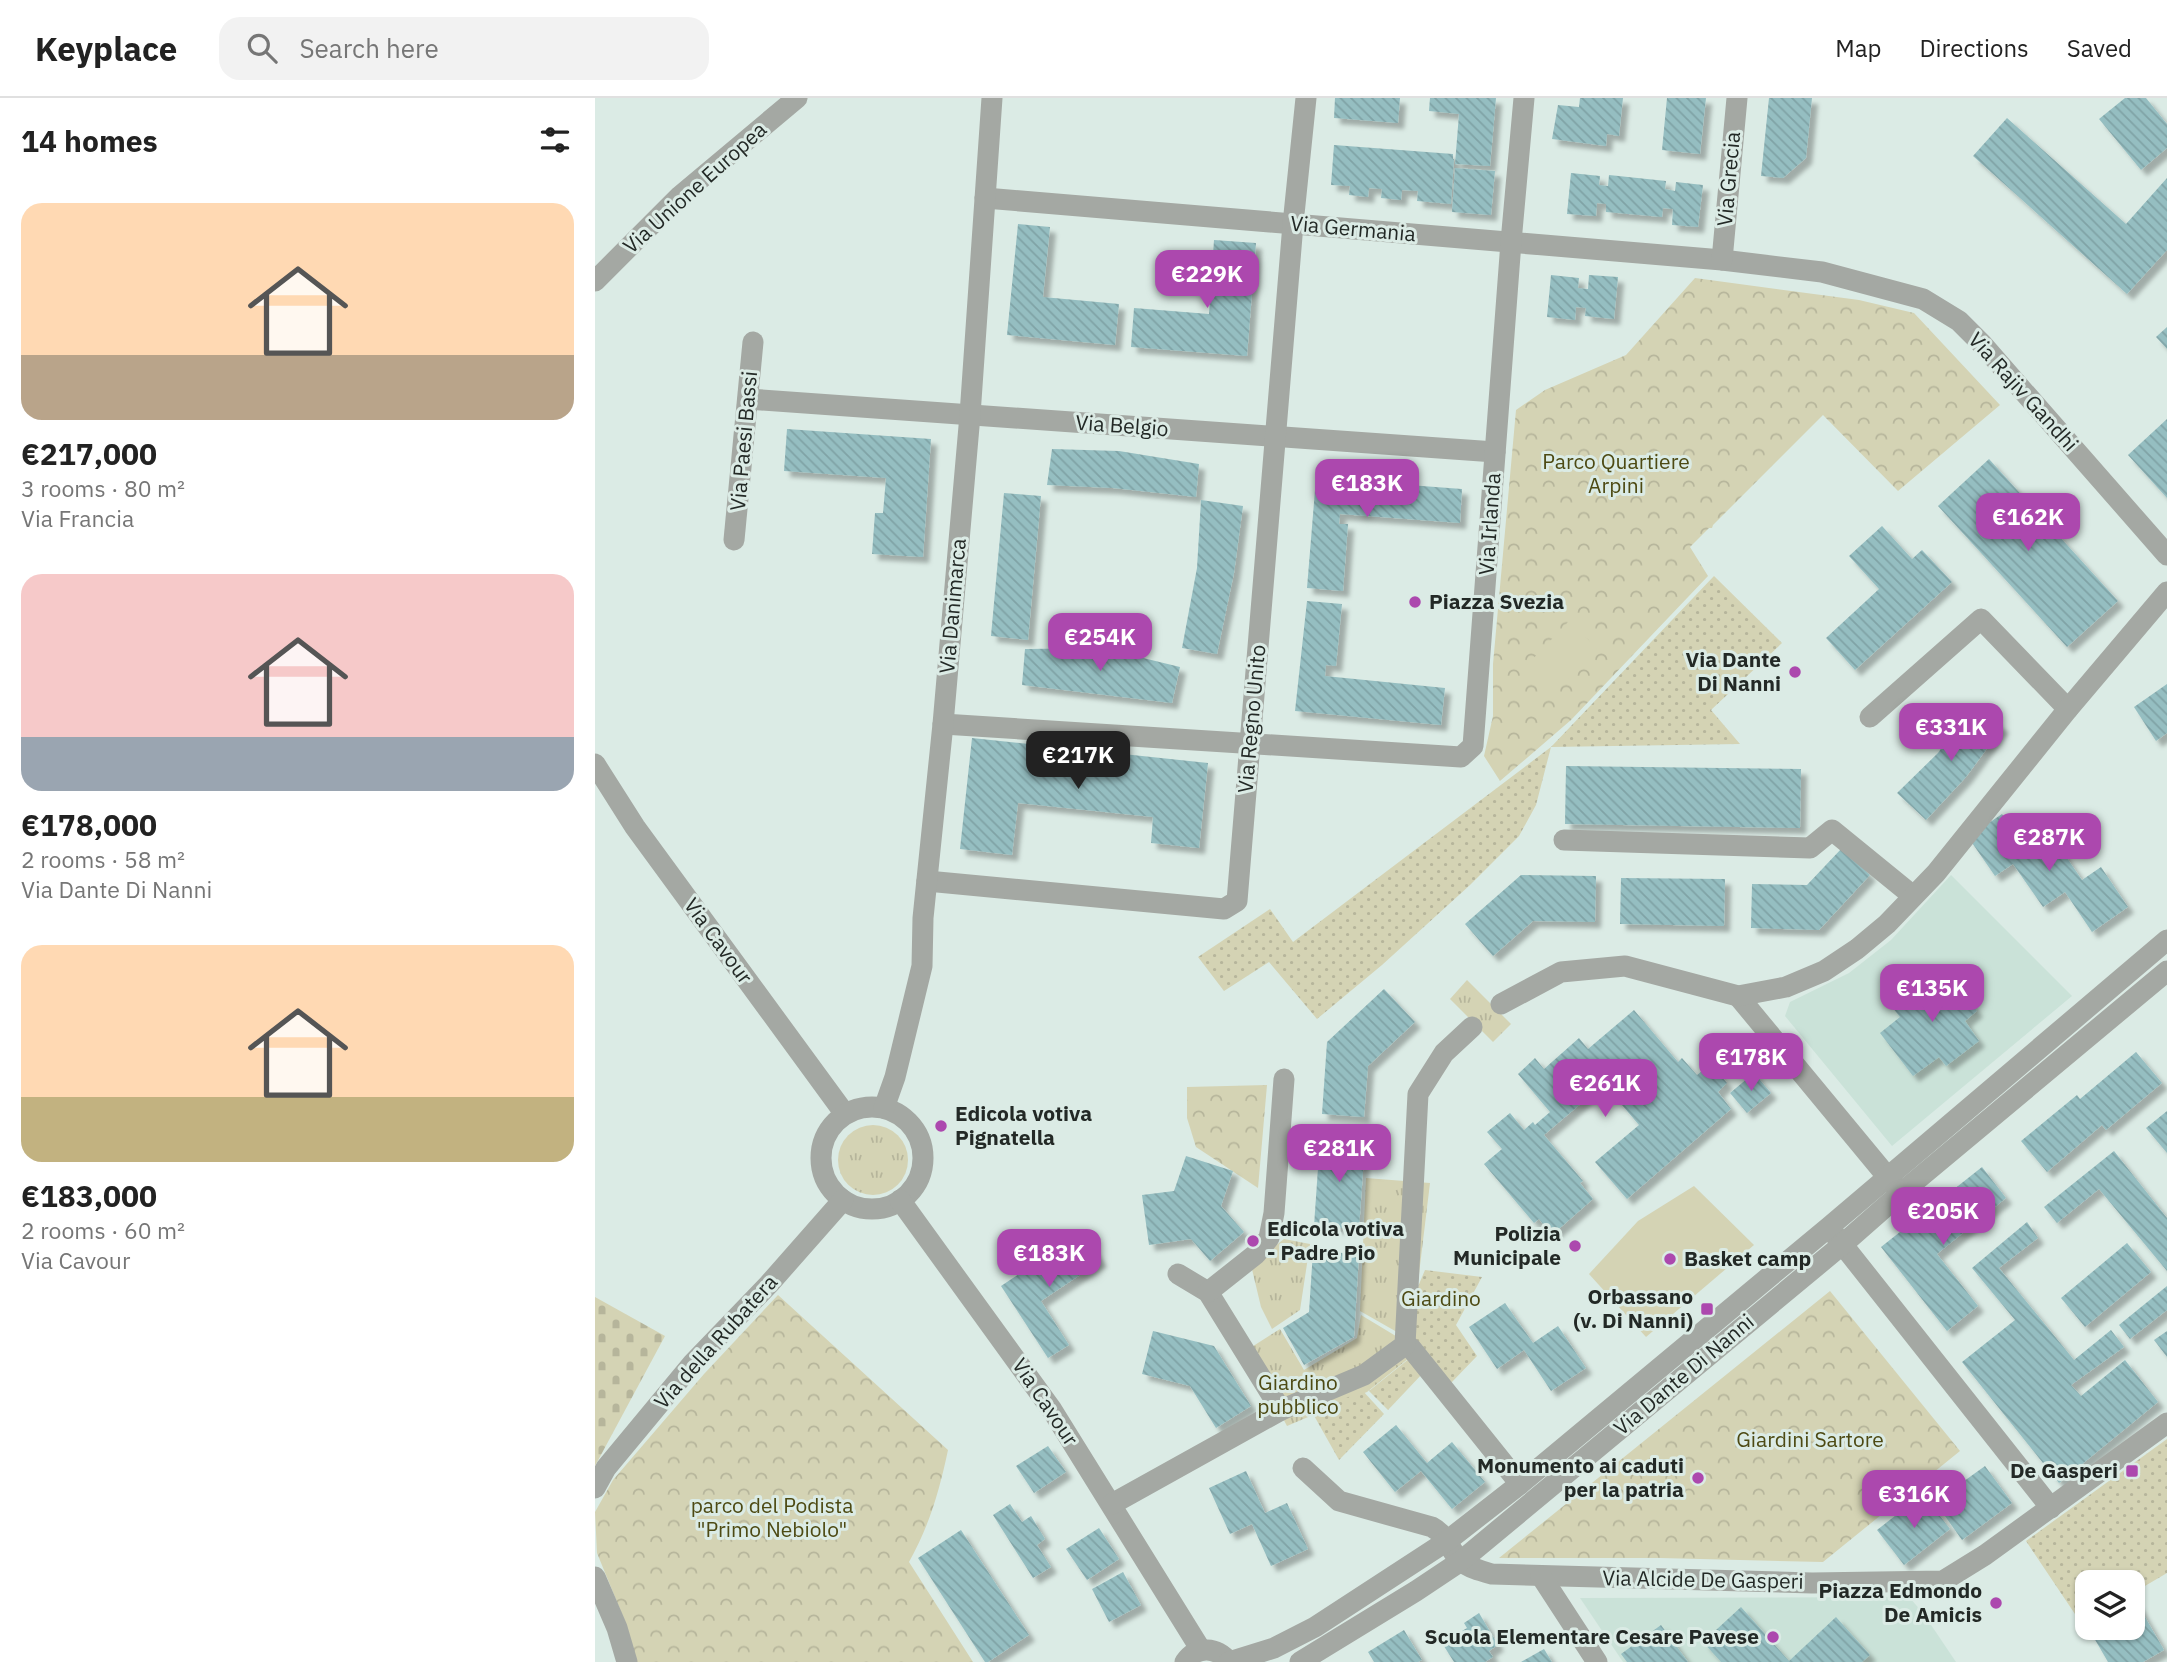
<!DOCTYPE html>
<meta charset="utf-8">
<style>
:root{--surface:#fff;--page:#f2f2f2;--text:#222;--muted:#767676;--line:#e0e0e0;--accent:#ac48ae}
body{margin:0;font-family:"IBM Plex Sans",sans-serif;background:var(--page);color:var(--text);height:100vh;display:flex;flex-direction:column;font-size:26px;white-space:nowrap}
*{box-sizing:border-box;margin:0}
p{font-size:23px;color:var(--muted)}
.icon{flex:none;width:38px;height:38px;fill:none;stroke:currentColor;stroke-width:2;stroke-linecap:round;stroke-linejoin:round}
.map{position:relative;flex:1;overflow:hidden}
.panel{display:flex;flex-direction:column;background:var(--surface);width:595px}
.panel>*{flex:none}
.controls{position:absolute;left:1480px;top:1472px;display:grid;gap:14px}
.controls a{display:grid;place-items:center;width:70px;height:70px;border-radius:14px;background:var(--surface);box-shadow:0 2px 5px #0004;font-size:35px}
.price{position:absolute;translate:-50% -60px;padding:0 16px;border-radius:14px;background:var(--accent);color:#fff;font-size:23px;line-height:46px;filter:drop-shadow(0 2px 4px #0008)}
.price::after{content:'';position:absolute;left:50%;top:42px;width:21px;height:16px;margin-left:-10px;background:inherit;clip-path:polygon(0 0,100% 0,50% 100%)}
.price.selected{background:#222;color:#fff}
ul{padding:0;list-style:none}
li{display:grid;align-content:center;gap:14px;height:371px;padding:0 21px}
li span{display:grid;place-items:center;height:217px;border-radius:21px;color:#555}
li>.icon{margin-inline-start:auto}
span .icon{width:126px;height:126px;fill:#fffc;stroke-width:1}
li b{font-size:30px}
h2{display:flex;justify-content:space-between;align-items:center;height:84px;padding:0 21px;font-size:30px}
header{display:flex;align-items:center;gap:42px;box-sizing:border-box;height:98px;padding:0 35px;background:var(--surface);border-bottom:2px solid var(--line)}
header strong{font-size:33px}
nav{display:flex;gap:38px;margin-inline-start:auto;font-size:24px}
.search{width:490px;height:63px;background:var(--page);display:flex;align-items:center;gap:18px;box-sizing:border-box;padding:0 24px;border-radius:21px;color:var(--muted);font-size:26px}
main{display:flex;flex:1;min-height:0}
.map>svg:first-child{display:block}
.built{fill:#cae2d8}
.grass{fill:url(#grass-tufts)}
.cemetery{fill:url(#cemetery-stones)}
.park{fill:url(#park-crowns)}
.garden{fill:url(#garden-dots)}
.pitch{fill:#d4d3b4}
.building{fill:url(#building-back-hatch);filter:url(#shadow)}
.lines{fill:none;stroke-linecap:round;stroke-linejoin:round}
.minor{stroke:#a4a8a3;stroke-width:21}
.poi-dot{fill:#ac48ae;stroke:#dbebe5;stroke-width:2.5}
.labels{text-anchor:middle;stroke-width:6;stroke-linejoin:round;paint-order:stroke}
.street-label{font-size:21px;fill:#232926;stroke:#dbebe5}
.park-label{font-size:21px;fill:#4d4a13;stroke:#dbebe5}
.poi-label{font-size:21px;font-weight:bold;fill:#232926;stroke:#dbebe5;text-anchor:end}
</style>
<header>
<strong>Keyplace</strong>
<div class="search"><svg class="icon" aria-label="search" viewBox="0 0 24 24"><circle cx="10" cy="10" r="6"/><path d="M15 15l6 6"/></svg>Search here</div>
<nav><a>Map</a><a>Directions</a><a>Saved</a></nav>
</header>
<main>
<section class="panel">
<h2>14 homes<svg class="icon" aria-label="filters" viewBox="0 0 24 24"><path d="M4 7h16M4 17h16"/><circle cx="9" cy="7" r="2"/><circle cx="15" cy="17" r="2"/></svg></h2>
<ul>
<li><span style="background:linear-gradient(#ffd9b3 70%,#b9a48a 0)"><svg class="icon" aria-label="home" viewBox="0 0 24 24"><path d="M3 11l9-7 9 7M6 9v11h12V9"/></svg></span><div><b>€217,000</b><p>3 rooms · 80 m²</p><p>Via Francia</p></div></li>
<li><span style="background:linear-gradient(#f6c9c9 75%,#9aa5b1 0)"><svg class="icon" aria-label="home" viewBox="0 0 24 24"><path d="M3 11l9-7 9 7M6 9v11h12V9"/></svg></span><div><b>€178,000</b><p>2 rooms · 58 m²</p><p>Via Dante Di Nanni</p></div></li>
<li><span style="background:linear-gradient(#ffd9b3 70%,#c2b280 0)"><svg class="icon" aria-label="home" viewBox="0 0 24 24"><path d="M3 11l9-7 9 7M6 9v11h12V9"/></svg></span><div><b>€183,000</b><p>2 rooms · 60 m²</p><p>Via Cavour</p></div></li>
</ul>
</section>
<div class="map">
<svg width="1572" height="1564" viewBox="0 0 1572 1564">
<defs>
<pattern id="grass-tufts" width="24" height="20" patternUnits="userSpaceOnUse" patternTransform="scale(1.75)"><rect width="24" height="20" fill="#d4d3b4"/><path d="M3 7l-1-3M5 7V3M7 7l1-3M15 17l-1-3M17 17v-4M19 17l1-3" fill="none" stroke="#b6b59b"/></pattern>
<pattern id="cemetery-stones" width="16" height="16" patternUnits="userSpaceOnUse" patternTransform="scale(1.75)"><rect width="16" height="16" fill="#d4d3b4"/><path d="M2 7V4a2 2 0 0 1 4 0v3zM10 15v-3a2 2 0 0 1 4 0v3z" fill="#b6b59b"/></pattern>
<pattern id="park-crowns" width="20" height="18" patternUnits="userSpaceOnUse" patternTransform="scale(1.75)"><rect width="20" height="18" fill="#d4d3b4"/><path d="M2 6a3 3 0 1 1 6 0M12 15a3 3 0 1 1 6 0" fill="none" stroke="#b6b59b"/></pattern>
<pattern id="garden-dots" width="8" height="8" patternUnits="userSpaceOnUse" patternTransform="scale(1.75)"><rect width="8" height="8" fill="#d4d3b4"/><path d="M2 2h.1M6 6h.1" fill="none" stroke="#b6b59b" stroke-width="1.8" stroke-linecap="round"/></pattern>
<pattern id="building-back-hatch" width="6" height="6" patternUnits="userSpaceOnUse" patternTransform="scale(1.75)"><rect width="6" height="6" fill="#95bec1"/><path d="M-1 5l2 2M0 0l6 6M5-1l2 2" fill="none" stroke="#80a3a6"/></pattern>
<filter id="shadow"><feDropShadow dx="6" dy="6" stdDeviation="2" flood-color="#0004"/></filter>
</defs>
<rect width="100%" height="100%" fill="#dbebe5"/>
<g class="built">
<polygon points="1356,777 1477,898 1297,1048 1190,918 1195,904 1254,875 1296,842"/>
<polygon points="1314,1499 1328,1515 1361,1564 1028,1564 985,1500"/>
</g>
<g class="grass">
<polygon points="872,882 916,926 898,944 855,901"/>
<circle cx="278" cy="1062" r="35"/>
<polygon points="771,1080 835,1085 816,1242 765,1213"/>
<polygon points="689,1141 715,1146 705,1212 677,1231 666,1209 656,1167"/>
<polygon points="766,1217 824,1252 772,1294 692,1328 652,1252 685,1231 709,1272 762,1240"/>
</g>
<polygon class="cemetery" points="0,1199 70,1238 0,1368"/>
<g class="park">
<polygon points="1100,180 1264,202 1319,215 1405,307 1303,393 1228,317 1118,427 1117,430 1114,430 1095,449 1113,478 976,622 905,683 889,658 898,618 898,566 921,312 950,292 1031,257"/>
<polygon points="672,987 663,1090 601,1049 592,1020 592,989"/>
<polygon points="1235,1193 1365,1353 1228,1464 1065,1460 904,1460"/>
<path d="M183,1197L353,1352C344,1394 335,1426 314,1464L378,1564H42L31,1526L2,1455L0,1414L18,1382L109,1276Z"/>
</g>
<g class="garden">
<polygon points="1119,478 1187,545 1116,612 1145,646 956,649 941,707 924,738 875,787 787,867 722,921 674,864 629,893 603,859 675,811 698,844 956,649"/>
<polygon points="830,1172 887,1179 861,1227 882,1258 856,1285 817,1244 819,1198"/>
<polygon points="815,1260 829,1274 793,1312 774,1293"/>
<polygon points="768,1293 789,1316 744,1362 717,1314"/>
<polygon points="1572,1341 1572,1475 1538,1495 1538,1484 1493,1484 1493,1521 1486,1525 1431,1443"/>
</g>
<g class="pitch">
<polygon points="974,523 1002,550 960,595 932,567"/>
<polygon points="1099,1088 1159,1147 1051,1239 994,1176 1043,1123"/>
</g>
<g class="building">
<polygon points="740,0 805,0 803,25 739,20"/>
<polygon points="835,0 901,0 895,68 860,66 864,16 834,13"/>
<polygon points="985,0 1028,0 1024,38 1012,36 1011,48 957,41 963,7 984,9"/>
<polygon points="1072,0 1111,0 1105,56 1067,52"/>
<polygon points="1174,0 1217,0 1211,60 1188,80 1166,78"/>
<polygon points="1530,0 1551,0 1572,26 1572,50 1546,72 1504,21"/>
<polygon points="1412,20 1531,126 1572,80 1572,152 1532,196 1378,58"/>
<polygon points="739,47 858,56 858,61 859,61 856,106 822,103 823,93 807,92 806,102 786,100 787,91 774,90 773,99 754,97 755,88 736,87"/>
<polygon points="860,70 900,73 896,117 857,114"/>
<polygon points="976,75 1005,78 1004,87 1013,88 1014,77 1071,83 1070,91 1080,93 1081,84 1108,87 1103,129 1077,127 1078,111 1068,110 1067,119 1011,114 1011,106 1002,105 1001,118 972,116"/>
<polygon points="423,126 455,129 448,199 524,206 520,247 412,237"/>
<polygon points="619,142 661,145 652,258 536,249 539,210 614,216"/>
<polygon points="956,177 984,180 983,190 993,191 994,177 1023,179 1019,221 990,218 991,210 981,209 980,222 952,219"/>
<polygon points="1572,229 1572,251 1561,239"/>
<polygon points="1572,321 1572,400 1533,357"/>
<polygon points="192,331 336,341 328,459 277,456 280,415 288,415 291,380 189,373"/>
<polygon points="457,351 524,353 604,366 601,399 518,390 452,387"/>
<polygon points="1394,361 1523,503 1472,549 1343,408"/>
<polygon points="721,380 867,391 865,425 745,416 744,426 753,426 748,493 712,490"/>
<polygon points="409,395 446,398 433,542 396,538"/>
<polygon points="606,402 648,408 639,475 622,556 587,550 602,470"/>
<polygon points="1287,428 1317,461 1327,452 1357,484 1260,572 1231,540 1284,491 1254,458"/>
<polygon points="712,503 747,506 741,568 731,567 730,578 850,590 846,627 700,613"/>
<polygon points="507,550 585,569 577,605 427,587 430,551"/>
<polygon points="1572,586 1572,635 1561,643 1539,609"/>
<polygon points="1377,607 1408,629 1371,679 1331,722 1302,695 1343,655"/>
<polygon points="377,640 613,665 604,750 556,745 558,719 423,705 417,757 365,751"/>
<polygon points="971,668 1206,671 1205,730 970,726"/>
<polygon points="1407,716 1434,754 1457,738 1487,782 1506,769 1533,809 1497,834 1470,794 1448,809 1418,766 1400,778 1373,739"/>
<polygon points="1247,750 1275,777 1224,832 1156,830 1157,786 1212,787"/>
<polygon points="926,777 1001,778 1000,824 938,823 898,858 870,826"/>
<polygon points="1026,780 1130,781 1129,828 1025,826"/>
<polygon points="1348,869 1382,913 1370,923 1384,943 1351,968 1344,959 1318,978 1285,935 1305,919 1297,909"/>
<polygon points="789,891 820,924 773,968 769,1019 727,1016 732,944"/>
<polygon points="1039,912 1083,964 1087,960 1102,977 1115,966 1132,985 1123,994 1136,1011 1032,1101 1000,1064 1044,1027 1009,986 949,1037 988,1083 985,1085 998,1101 957,1137 944,1121 939,1125 889,1066 907,1051 892,1034 915,1015 929,1032 938,1024 940,1027 955,1014 923,976 940,960 949,971 984,940 993,951"/>
<polygon points="1541,954 1567,985 1511,1032 1507,1027 1452,1074 1426,1043 1482,997 1485,1001"/>
<polygon points="1159,975 1176,995 1152,1015 1135,995"/>
<polygon points="1572,1013 1572,1055 1551,1030"/>
<polygon points="725,1041 770,1044 764,1131 719,1128"/>
<polygon points="1519,1053 1572,1120 1572,1173 1504,1091 1462,1125 1449,1109"/>
<polygon points="591,1058 638,1073 626,1108 649,1134 615,1163 596,1141 554,1147 547,1097 579,1093"/>
<polygon points="1387,1069 1411,1100 1342,1156 1383,1208 1352,1233 1286,1149"/>
<polygon points="1432,1124 1443,1140 1404,1170 1479,1262 1516,1232 1529,1249 1476,1287 1486,1298 1530,1262 1563,1304 1464,1385 1367,1264 1420,1222 1377,1170"/>
<polygon points="487,1134 506,1163 446,1203 474,1247 453,1260 406,1188"/>
<polygon points="1532,1145 1556,1174 1490,1229 1466,1200"/>
<polygon points="718,1153 764,1156 759,1239 709,1267 688,1230 714,1214"/>
<polygon points="1572,1188 1572,1212 1535,1241 1524,1227"/>
<polygon points="910,1205 938,1245 963,1228 991,1270 956,1293 929,1252 902,1271 874,1229"/>
<polygon points="558,1233 619,1248 656,1308 621,1330 595,1288 547,1276"/>
<polygon points="1572,1233 1572,1259 1559,1242"/>
<polygon points="801,1327 832,1365 857,1344 890,1384 857,1411 826,1373 800,1394 768,1354"/>
<polygon points="453,1348 471,1374 439,1395 421,1368"/>
<polygon points="1390,1368 1417,1405 1367,1442 1340,1404"/>
<polygon points="651,1373 670,1415 692,1405 713,1451 676,1468 657,1426 635,1436 614,1390"/>
<polygon points="1328,1396 1355,1431 1309,1467 1282,1432"/>
<polygon points="415,1406 427,1424 436,1418 450,1441 442,1447 456,1469 438,1480 398,1417"/>
<polygon points="504,1430 524,1461 492,1482 471,1451"/>
<polygon points="366,1432 434,1537 393,1564 390,1564 323,1460"/>
<polygon points="528,1474 546,1507 514,1524 497,1491"/>
<polygon points="1542,1505 1569,1552 1548,1564 1513,1564 1495,1533 1500,1530 1538,1530 1538,1507"/>
<polygon points="1146,1509 1194,1563 1241,1519 1275,1557 1267,1564 1126,1564 1108,1544"/>
<polygon points="884,1515 903,1547 894,1553 898,1559 890,1564 859,1564 847,1545 872,1530 869,1525"/>
<polygon points="1066,1527 1093,1564 1032,1564 1026,1556"/>
<polygon points="809,1532 827,1562 823,1564 779,1564 773,1554"/>
<polygon points="949,1551 957,1564 926,1564"/>
</g>
<g class="lines">
<g class="minor">
<polyline points="390,100 1127,162 1227,174 1328,201 1364,223 1387,246 1572,457"/>
<polyline points="1127,162 1142,0"/>
<polyline points="0,183 85,98 202,0"/>
<polyline points="153,301 900,354"/>
<polyline points="139,442 158,244"/>
<polyline points="1275,619 1386,521 1473,611"/>
<polyline points="348,626 866,659 878,648 916,144 929,0"/>
<polyline points="0,666 40,729 250,1016"/>
<polyline points="969,742 1215,750 1237,732 1318,798"/>
<polyline points="332,783 629,811 642,803 698,126 711,0"/>
<polyline points="1143,898 1300,1088"/>
<polyline points="906,906 966,874 1030,868 1143,898 1191,889 1229,873 1262,851 1292,826 1341,775 1473,611 1572,494"/>
<circle cx="277" cy="1060" r="51"/>
<polyline points="289,1010 300,979 327,868 328,820 348,626 375,317 397,0"/>
<polyline points="305,1102 457,1312 606,1552"/>
<polyline points="1240,1137 1456,1410"/>
<polyline points="583,1176 613,1194 686,1312"/>
<polyline points="613,1194 661,1156 674,1140 679,1115 689,981"/>
<polyline points="816,1250 925,1386"/>
<path d="M708,1370L744,1403L837,1429C852,1437 854,1452 866,1463C874,1470 886,1473 897,1476L1217,1485L1348,1483L1390,1457L1572,1325"/>
<polyline points="0,1390 11,1370 98,1265 174,1186 248,1102"/>
<polyline points="517,1406 686,1312 769,1277 810,1247 823,996 849,955 877,929"/>
<polyline points="946,1478 1002,1564"/>
<polyline points="0,1479 22,1530 32,1564"/>
<path d="M590,1564C602,1547 622,1549 634,1564"/>
<polyline points="634,1564 679,1550 720,1529 852,1443 925,1386 1234,1129 1572,842"/>
<polyline points="705,1564 821,1493 866,1463 1248,1146 1306,1095 1572,873"/>
</g>
</g>
<g class="poi-dot">
<circle cx="820" cy="504" r="7"/>
<circle cx="1200" cy="574" r="7"/>
<circle cx="346" cy="1028" r="7"/>
<circle cx="658" cy="1143" r="7"/>
<circle cx="980" cy="1148" r="7"/>
<circle cx="1075" cy="1161" r="7"/>
<rect x="1105" y="1204" width="14" height="14" rx="3.5"/>
<rect x="1530" y="1366" width="14" height="14" rx="3.5"/>
<circle cx="1103" cy="1380" r="7"/>
<circle cx="1401" cy="1505" r="7"/>
<circle cx="1178" cy="1539" r="7"/>
</g>
<g class="labels">
<g class="street-label">
<text transform="translate(1134 81) rotate(-85)" y="7">Via Grecia</text>
<text transform="translate(100 90) rotate(-42)" y="7">Via Unione Europea</text>
<text transform="translate(758 131) rotate(5)" y="7">Via Germania</text>
<text transform="translate(1428 294) rotate(48)" y="7">Via Rajiv Gandhi</text>
<text transform="translate(527 328) rotate(4)" y="7">Via Belgio</text>
<text transform="translate(149 343) rotate(-85)" y="7">Via Paesi Bassi</text>
<text transform="translate(895 426) rotate(-86)" y="7">Via Irlanda</text>
<text transform="translate(358 508) rotate(-85)" y="7">Via Danimarca</text>
<text transform="translate(657 621) rotate(-85)" y="7">Via Regno Unito</text>
<text transform="translate(123 843) rotate(54)" y="7">Via Cavour</text>
<text transform="translate(121 1244) rotate(-48)" y="7">Via della Rubatera</text>
<text transform="translate(1089 1277) rotate(-40)" y="7">Via Dante Di Nanni</text>
<text transform="translate(450 1304) rotate(56)" y="7">Via Cavour</text>
<text transform="translate(1108 1482) rotate(1)" y="7">Via Alcide De Gasperi</text>
</g>
<g class="park-label">
<text x="1021" y="371">Parco Quartiere<tspan x="1021" dy="24">Arpini</tspan></text>
<text x="846" y="1208">Giardino</text>
<text x="703" y="1292">Giardino<tspan x="703" dy="24">pubblico</tspan></text>
<text x="1215" y="1349">Giardini Sartore</text>
<text x="177" y="1415">parco del Podista<tspan x="177" dy="24">"Primo Nebiolo"</tspan></text>
</g>
<g class="poi-label">
<text x="834" y="511" text-anchor="start">Piazza Svezia</text>
<text x="1186" y="569">Via Dante<tspan x="1186" dy="24">Di Nanni</tspan></text>
<text x="360" y="1023" text-anchor="start">Edicola votiva<tspan x="360" dy="24">Pignatella</tspan></text>
<text x="672" y="1138" text-anchor="start">Edicola votiva<tspan x="672" dy="24">- Padre Pio</tspan></text>
<text x="966" y="1143">Polizia<tspan x="966" dy="24">Municipale</tspan></text>
<text x="1089" y="1168" text-anchor="start">Basket camp</text>
<text x="1098" y="1206">Orbassano<tspan x="1098" dy="24">(v. Di Nanni)</tspan></text>
<text x="1089" y="1375">Monumento ai caduti<tspan x="1089" dy="24">per la patria</tspan></text>
<text x="1523" y="1380">De Gasperi</text>
<text x="1387" y="1500">Piazza Edmondo<tspan x="1387" dy="24">De Amicis</tspan></text>
<text x="1164" y="1546">Scuola Elementare Cesare Pavese</text>
</g>
</g>
</svg>
<div class="controls">
<a><svg class="icon" aria-label="layers" viewBox="0 0 24 24"><path d="M12 4l9 5-9 5-9-5zM3 14l9 5 9-5"/></svg></a>
</div>
<b class="price" style="left:612px;top:212px">€229K</b>
<b class="price" style="left:772px;top:421px">€183K</b>
<b class="price" style="left:1433px;top:455px">€162K</b>
<b class="price" style="left:505px;top:575px">€254K</b>
<b class="price" style="left:1356px;top:665px">€331K</b>
<b class="price selected" style="left:483px;top:693px">€217K</b>
<b class="price" style="left:1454px;top:775px">€287K</b>
<b class="price" style="left:1337px;top:926px">€135K</b>
<b class="price" style="left:1156px;top:995px">€178K</b>
<b class="price" style="left:1010px;top:1021px">€261K</b>
<b class="price" style="left:744px;top:1086px">€281K</b>
<b class="price" style="left:1348px;top:1149px">€205K</b>
<b class="price" style="left:454px;top:1191px">€183K</b>
<b class="price" style="left:1319px;top:1432px">€316K</b>
</div>
</main>
